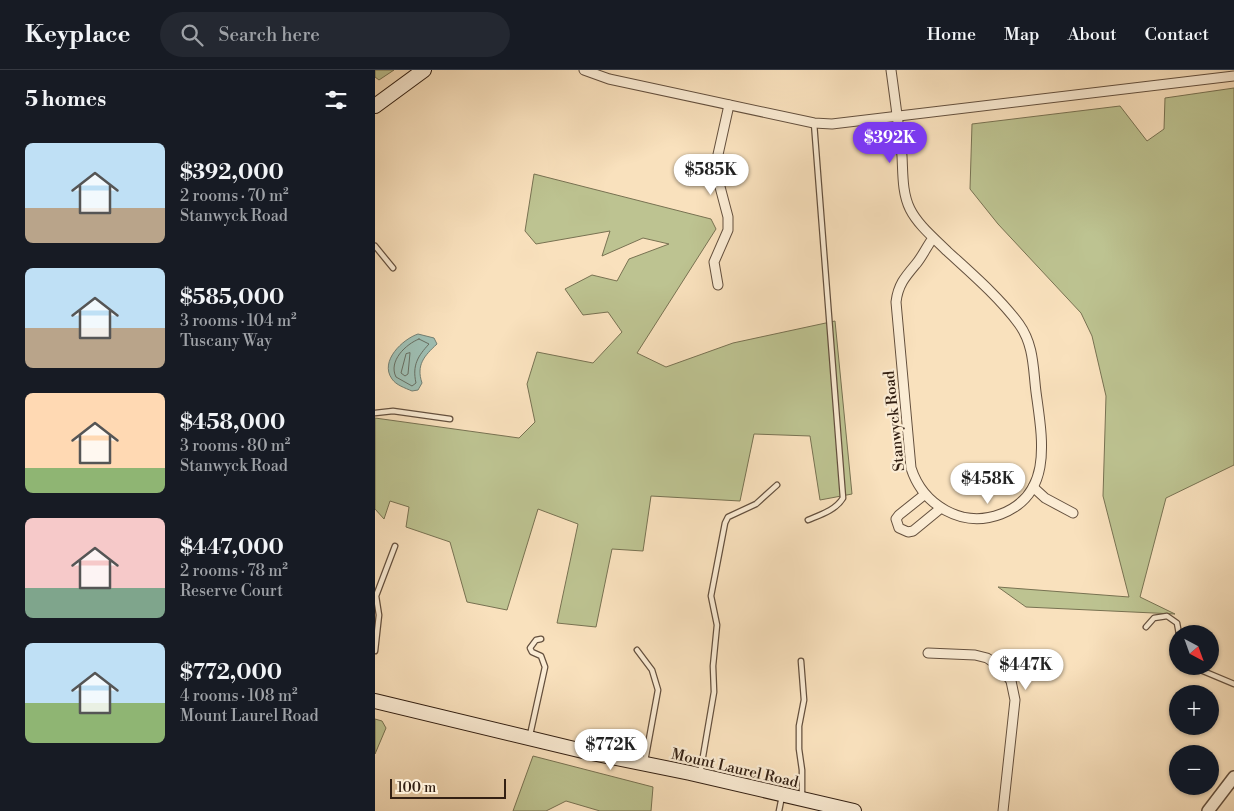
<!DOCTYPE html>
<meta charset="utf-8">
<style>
:root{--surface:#171b24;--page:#242831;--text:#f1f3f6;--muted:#9ea1a6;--line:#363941;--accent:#7c3aed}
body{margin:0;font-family:"Libre Bodoni",serif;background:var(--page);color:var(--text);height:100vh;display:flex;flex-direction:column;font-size:19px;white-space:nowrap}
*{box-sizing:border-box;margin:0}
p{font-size:16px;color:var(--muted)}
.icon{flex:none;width:28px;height:28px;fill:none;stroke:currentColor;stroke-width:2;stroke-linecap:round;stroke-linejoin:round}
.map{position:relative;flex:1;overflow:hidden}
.panel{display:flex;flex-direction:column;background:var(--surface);width:375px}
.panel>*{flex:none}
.needle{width:32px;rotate:139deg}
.buttons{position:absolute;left:794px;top:555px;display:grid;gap:10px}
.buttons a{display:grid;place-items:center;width:50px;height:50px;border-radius:50%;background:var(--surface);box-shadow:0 1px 4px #0004;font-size:25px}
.scale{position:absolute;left:15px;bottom:12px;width:116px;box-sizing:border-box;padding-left:5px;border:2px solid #332013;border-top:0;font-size:14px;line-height:18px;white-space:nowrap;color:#332013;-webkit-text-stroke:4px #fbecd4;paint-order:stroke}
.price{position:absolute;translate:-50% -42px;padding:0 11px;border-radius:18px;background:#fff;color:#222;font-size:16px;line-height:32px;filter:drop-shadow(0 1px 2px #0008)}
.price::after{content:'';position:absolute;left:50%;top:30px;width:15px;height:11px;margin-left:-8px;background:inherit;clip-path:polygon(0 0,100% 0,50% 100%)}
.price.current{background:var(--accent);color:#fff}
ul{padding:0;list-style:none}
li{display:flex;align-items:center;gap:15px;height:125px;padding:0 25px}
li span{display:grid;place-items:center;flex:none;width:140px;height:100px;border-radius:8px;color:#555}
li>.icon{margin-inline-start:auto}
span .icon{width:60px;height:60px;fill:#fffc;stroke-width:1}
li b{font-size:21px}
h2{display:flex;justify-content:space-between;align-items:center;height:60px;padding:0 25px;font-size:21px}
header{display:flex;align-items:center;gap:30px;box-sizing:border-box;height:70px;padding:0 25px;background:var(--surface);border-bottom:1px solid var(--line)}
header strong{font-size:24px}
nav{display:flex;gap:28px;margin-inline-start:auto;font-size:18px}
.search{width:350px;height:45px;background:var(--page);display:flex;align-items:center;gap:12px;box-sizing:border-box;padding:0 18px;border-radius:28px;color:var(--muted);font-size:19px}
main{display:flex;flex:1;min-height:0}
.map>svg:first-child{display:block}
.green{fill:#bdc391;stroke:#787252}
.water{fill:#9ebeb2;stroke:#737f72}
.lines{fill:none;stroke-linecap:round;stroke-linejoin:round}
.shore{stroke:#686f62;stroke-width:1}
.service-casing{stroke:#64503e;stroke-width:7}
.minor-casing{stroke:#64503e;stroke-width:11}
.tertiary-casing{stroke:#64503e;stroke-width:14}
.secondary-casing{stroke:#332013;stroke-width:16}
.service{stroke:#fbecd4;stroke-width:4.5}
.minor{stroke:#fbecd4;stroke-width:9}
.tertiary{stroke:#fbecd4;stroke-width:11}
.secondary{stroke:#fbecd4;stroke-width:14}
.labels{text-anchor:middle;stroke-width:4.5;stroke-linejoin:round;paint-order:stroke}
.street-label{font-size:15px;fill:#332013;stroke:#fbecd4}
</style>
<header>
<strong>Keyplace</strong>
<div class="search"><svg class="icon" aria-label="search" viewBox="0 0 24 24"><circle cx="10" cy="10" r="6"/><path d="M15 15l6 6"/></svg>Search here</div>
<nav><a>Home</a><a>Map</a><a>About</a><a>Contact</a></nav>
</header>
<main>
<section class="panel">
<h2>5 homes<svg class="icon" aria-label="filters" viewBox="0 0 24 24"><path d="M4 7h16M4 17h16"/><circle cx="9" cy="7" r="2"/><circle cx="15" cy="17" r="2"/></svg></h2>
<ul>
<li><span style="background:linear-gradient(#bfe0f5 65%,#b9a48a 0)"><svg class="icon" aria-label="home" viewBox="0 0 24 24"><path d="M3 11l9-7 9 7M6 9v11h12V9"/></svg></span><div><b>$392,000</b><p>2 rooms · 70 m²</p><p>Stanwyck Road</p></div></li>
<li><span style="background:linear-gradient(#bfe0f5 60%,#b9a48a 0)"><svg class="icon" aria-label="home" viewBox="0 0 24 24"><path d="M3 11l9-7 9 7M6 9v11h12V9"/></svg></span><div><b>$585,000</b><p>3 rooms · 104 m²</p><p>Tuscany Way</p></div></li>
<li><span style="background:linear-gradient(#ffd9b3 75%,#8fb573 0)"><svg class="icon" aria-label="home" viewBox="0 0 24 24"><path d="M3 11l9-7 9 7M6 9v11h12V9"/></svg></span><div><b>$458,000</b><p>3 rooms · 80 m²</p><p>Stanwyck Road</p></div></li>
<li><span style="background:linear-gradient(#f6c9c9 70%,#7fa58c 0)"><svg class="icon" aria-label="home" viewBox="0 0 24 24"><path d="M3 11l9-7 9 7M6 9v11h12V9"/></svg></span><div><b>$447,000</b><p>2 rooms · 78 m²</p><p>Reserve Court</p></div></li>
<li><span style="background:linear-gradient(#bfe0f5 60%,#8fb573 0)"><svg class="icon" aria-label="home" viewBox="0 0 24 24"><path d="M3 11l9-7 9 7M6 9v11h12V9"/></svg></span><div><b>$772,000</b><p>4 rooms · 108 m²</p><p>Mount Laurel Road</p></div></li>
</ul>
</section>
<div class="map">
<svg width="859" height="741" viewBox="0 0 859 741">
<rect width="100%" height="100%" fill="#f9e1bd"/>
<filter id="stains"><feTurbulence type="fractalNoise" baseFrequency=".004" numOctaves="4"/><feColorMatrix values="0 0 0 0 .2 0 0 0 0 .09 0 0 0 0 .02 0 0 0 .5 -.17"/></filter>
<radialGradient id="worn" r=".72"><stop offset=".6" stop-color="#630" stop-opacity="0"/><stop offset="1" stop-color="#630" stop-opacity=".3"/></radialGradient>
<g class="green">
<polygon points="0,0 19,0 4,10 0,7"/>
<polygon points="859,18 859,395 791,428 765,527 800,544 651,537 623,517 754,527 728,426 731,326 717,266 706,243 623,154 595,119 597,54 745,36 772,71 789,59 790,28"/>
<polygon points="159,104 336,149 341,159 262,283 291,297 358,273 460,251 477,424 445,430 435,366 379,364 365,431 276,426 268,481 237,479 221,557 182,553 203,454 163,439 132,540 92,532 75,472 31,457 34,437 15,431 9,449 0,439 0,348 144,368 160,352 152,314 162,282 218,293 247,262 233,242 208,245 190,219 217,205 242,211 254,189 294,174 268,168 227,186 235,161 161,174 150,161"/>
<polygon points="0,649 7,651 11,658 0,684"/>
<polygon points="158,686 278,717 276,741 225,741 191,731 171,741 138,741"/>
</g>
<path class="water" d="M43,264L59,268L62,274C49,286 41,295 47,313L43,320L37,321C30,318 21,315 17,309C4,291 28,269 43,264Z"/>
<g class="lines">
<g class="shore">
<path d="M44,269L54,274C43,286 37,295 41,313L37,316L21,307C13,291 31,274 44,269Z"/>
<polygon points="35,283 33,304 30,306 26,303 31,284"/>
</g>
<g class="service-casing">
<g id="service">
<polyline points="0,176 18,198"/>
<polyline points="0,343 18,341 75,349"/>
<path d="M433,450C445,445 461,440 468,428L439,53"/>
<polyline points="771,557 779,548 792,546 802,553 804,564"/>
<polyline points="802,570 802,584"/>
<polyline points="262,580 277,600 283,620 270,691"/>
<polyline points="0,581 4,545 1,526 20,476"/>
<polyline points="426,591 429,630 424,656 424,679 427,700 427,728"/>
<polyline points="816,596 859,614"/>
<polyline points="155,665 170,597 166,586 157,582 155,578 161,570 166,569"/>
<polyline points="325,704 339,622 338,596 342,555 336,526 350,453 353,447 381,434 402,415"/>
<polyline points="404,741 407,726"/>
</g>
</g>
<g class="minor-casing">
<g id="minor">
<polyline points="209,0 234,9 439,53 457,54 859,6"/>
<path d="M516,0C520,29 524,58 527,86C528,103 527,123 535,139C543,155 559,168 572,181C596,203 624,227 644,254C659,275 658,298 661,322C667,367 679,424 626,444C587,459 548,435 536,398L521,232C523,215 530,207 541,194C547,187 552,176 558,168"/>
<polyline points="343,215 339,192 353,160 353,147 340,98 354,35"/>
<polyline points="658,417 670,428 698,443"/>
<polyline points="549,425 524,445 521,449 524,458 533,462 538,461 566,438"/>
<polyline points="553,583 600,585 612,588 627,598 636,611 640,630 628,741"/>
</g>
</g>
<g class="tertiary-casing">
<polyline id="tertiary" points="833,741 859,707"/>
</g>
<g class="secondary-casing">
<g id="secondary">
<polyline points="0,36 49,0"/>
<polyline points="0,631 212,682 315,703 479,741"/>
</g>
</g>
<use href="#service" class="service"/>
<use href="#minor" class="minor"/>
<use href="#tertiary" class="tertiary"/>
<use href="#secondary" class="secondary"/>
</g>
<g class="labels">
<g class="street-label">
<text transform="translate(519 351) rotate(-96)" y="5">Stanwyck Road</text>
<text transform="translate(360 698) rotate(13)" y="5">Mount Laurel Road</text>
</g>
</g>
<rect width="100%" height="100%" filter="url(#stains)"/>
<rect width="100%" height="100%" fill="url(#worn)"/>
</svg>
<div class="buttons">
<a><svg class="needle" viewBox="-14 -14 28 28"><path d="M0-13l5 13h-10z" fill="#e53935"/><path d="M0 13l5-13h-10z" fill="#9ea1a6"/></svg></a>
<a>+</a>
<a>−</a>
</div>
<div class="scale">100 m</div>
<b class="price current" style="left:515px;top:94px">$392K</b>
<b class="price" style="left:336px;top:126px">$585K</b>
<b class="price" style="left:613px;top:435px">$458K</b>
<b class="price" style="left:651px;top:621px">$447K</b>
<b class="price" style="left:236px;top:701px">$772K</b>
</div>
</main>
